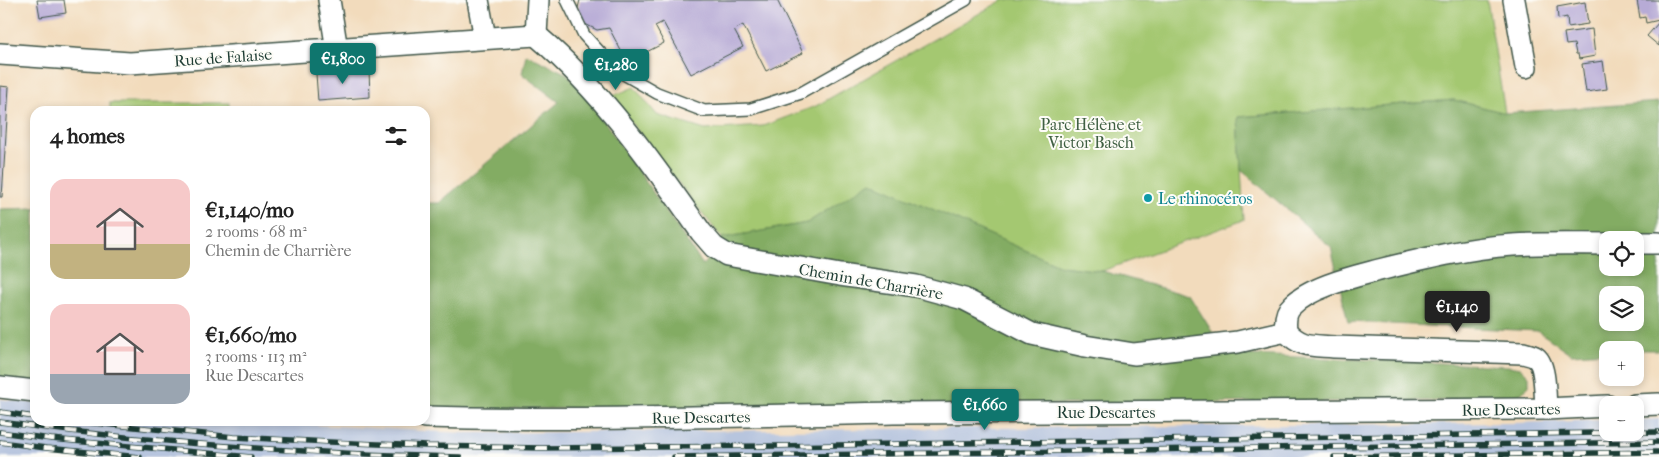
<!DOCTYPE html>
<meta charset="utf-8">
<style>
:root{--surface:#fff;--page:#f6f6f6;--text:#222;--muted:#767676;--accent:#0f766e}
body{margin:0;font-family:"IM FELL French Canon",serif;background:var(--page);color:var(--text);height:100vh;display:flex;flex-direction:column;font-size:19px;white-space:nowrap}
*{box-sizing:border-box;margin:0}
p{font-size:16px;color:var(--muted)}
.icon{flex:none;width:28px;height:28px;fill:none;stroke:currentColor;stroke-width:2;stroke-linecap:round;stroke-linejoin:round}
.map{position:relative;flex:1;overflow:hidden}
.side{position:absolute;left:30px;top:106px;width:400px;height:320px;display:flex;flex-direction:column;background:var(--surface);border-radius:15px;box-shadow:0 2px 8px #0003}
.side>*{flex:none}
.fabs{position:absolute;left:1599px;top:231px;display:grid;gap:10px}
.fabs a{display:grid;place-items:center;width:45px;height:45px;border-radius:10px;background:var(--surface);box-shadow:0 2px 8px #0003;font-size:25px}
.price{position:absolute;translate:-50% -42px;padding:0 11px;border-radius:5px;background:var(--accent);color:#fff;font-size:16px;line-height:32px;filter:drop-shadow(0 1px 2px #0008)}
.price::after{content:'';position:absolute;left:50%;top:30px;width:15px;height:11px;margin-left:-8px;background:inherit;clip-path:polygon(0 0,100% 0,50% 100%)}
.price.on{background:#222;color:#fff}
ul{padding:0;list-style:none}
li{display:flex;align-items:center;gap:15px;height:125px;padding:0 20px}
li span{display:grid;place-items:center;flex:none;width:140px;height:100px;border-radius:15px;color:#555}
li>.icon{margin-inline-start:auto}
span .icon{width:60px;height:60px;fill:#fffc;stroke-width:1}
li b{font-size:21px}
h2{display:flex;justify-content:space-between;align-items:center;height:60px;padding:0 20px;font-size:21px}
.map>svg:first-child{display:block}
.industrial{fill:#b7c5de}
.green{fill:#a4c871;stroke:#628252}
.forest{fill:#83ac63;stroke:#51744c;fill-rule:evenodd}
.building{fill:#b7abd6}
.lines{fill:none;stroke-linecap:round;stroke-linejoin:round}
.lane-casing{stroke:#3f5548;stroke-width:14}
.street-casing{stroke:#3f5548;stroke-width:24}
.lane{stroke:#fff;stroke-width:11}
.street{stroke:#fff;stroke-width:21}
.rail-casing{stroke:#1f3d34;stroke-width:5.5}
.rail{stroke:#fdfcf7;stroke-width:4;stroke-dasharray:11;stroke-linecap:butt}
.culture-dot{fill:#0f9aa8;stroke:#fdfcf7;stroke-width:2}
.labels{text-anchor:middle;stroke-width:4;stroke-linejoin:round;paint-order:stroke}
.street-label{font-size:16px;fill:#1f3d34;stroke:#fdfcf7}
.park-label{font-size:16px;fill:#406043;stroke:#fdfcf7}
.culture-label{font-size:16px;fill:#0d838f;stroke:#fdfcf7;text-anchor:start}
</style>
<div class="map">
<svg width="1659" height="457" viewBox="0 0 1659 457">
<rect width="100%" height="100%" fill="#fdfcf7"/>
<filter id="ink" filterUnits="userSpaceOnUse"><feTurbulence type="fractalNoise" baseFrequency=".02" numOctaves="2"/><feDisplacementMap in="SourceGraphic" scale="10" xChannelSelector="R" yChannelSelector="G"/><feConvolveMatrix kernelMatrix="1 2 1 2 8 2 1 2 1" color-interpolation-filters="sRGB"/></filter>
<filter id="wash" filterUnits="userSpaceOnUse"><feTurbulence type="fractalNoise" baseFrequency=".0096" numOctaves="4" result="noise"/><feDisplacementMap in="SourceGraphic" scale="20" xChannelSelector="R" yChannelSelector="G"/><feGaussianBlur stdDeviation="1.12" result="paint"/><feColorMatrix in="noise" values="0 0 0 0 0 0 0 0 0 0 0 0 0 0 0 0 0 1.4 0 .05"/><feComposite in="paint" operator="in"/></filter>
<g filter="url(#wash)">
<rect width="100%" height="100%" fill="#f2dbbc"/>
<polygon class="industrial" points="0,399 35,403 35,421 239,421 464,433 1514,423 1607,420 1608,432 1635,432 1635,420 1659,419 1659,457 0,457"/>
<g class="green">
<polygon points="1003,0 1487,0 1505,113 1454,100 1238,117 1244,220 1102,271 1061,266 871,183 807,223 722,238 611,97 634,87 657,115 705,130 763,126 816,106"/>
<rect x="110" y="103" width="119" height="8"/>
</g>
<g class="forest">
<polygon points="526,54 567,74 593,105 703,265 722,238 807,223 871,182 1061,266 1102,271 1190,296 1226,354 1509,366 1521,368 1529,376 1529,386 1522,393 1508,400 425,410 425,203 439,203 559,102 522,74"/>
<path d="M1454,100L1506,113L1659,102V350H1608L1607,352L1571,354L1538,331L1348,322L1331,247L1241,170L1238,117ZM1608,240H1635V268H1608ZM1608,295H1635V322H1608Z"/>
<polygon points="35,208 35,383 0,379 0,209"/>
</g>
<g id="blocks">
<g class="building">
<polygon points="37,0 64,0 66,13 40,17"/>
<polygon points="580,0 777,0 803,53 766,71 743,25 734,30 743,47 691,74 663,22 655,26 664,43 627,62 609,28 597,30 585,24 579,15 578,8"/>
<polygon points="1637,0 1659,0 1659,20 1646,23 1645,17 1640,18"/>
<polygon points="1585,2 1588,24 1568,27 1567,17 1558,19 1557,7"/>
<polygon points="1659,22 1659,46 1647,36"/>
<polygon points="1592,29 1595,56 1579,59 1578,54 1576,54 1574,44 1566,45 1564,33"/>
<polygon points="1603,61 1607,89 1586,92 1582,64"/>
<polygon points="369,70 370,97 318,101 316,74"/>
<polygon points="0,86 9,87 2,197 0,197"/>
</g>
</g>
</g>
<g filter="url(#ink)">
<use href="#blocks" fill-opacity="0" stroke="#3f5548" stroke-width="1"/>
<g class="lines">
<g class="lane-casing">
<polyline id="lane" points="567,0 584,35 615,69 657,93 704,111 751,109 801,93 966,0"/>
</g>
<g class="street-casing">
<g id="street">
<polyline points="329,0 337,50"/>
<polyline points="478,0 485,38"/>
<polyline points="1514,0 1526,67"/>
<path d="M536,35C602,91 652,162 701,232L714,247L727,255L840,275L916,286L964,299L1032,334L1085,346L1134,354L1238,342L1286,331"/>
<polyline points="536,35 538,0"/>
<polyline points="0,54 130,63 536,35"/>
<polyline points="1635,243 1659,243"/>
<path d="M1286,331C1285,322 1285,312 1292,306C1310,287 1353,277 1379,270C1423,259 1467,248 1513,245C1544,243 1576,244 1608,244"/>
<path d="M1286,331C1301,348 1313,345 1334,347L1523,353C1527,354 1532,355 1535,357C1546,363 1545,397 1546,409"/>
<polyline points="0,387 35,391"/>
<polyline points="1635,405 1659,404"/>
<path d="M425,417C581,421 737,416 893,413C1110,410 1328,410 1546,409L1608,406"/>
</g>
</g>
<use href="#lane" class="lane"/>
<use href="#street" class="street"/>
<g class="rail-casing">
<g id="rail">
<polyline points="0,412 35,417"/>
<polyline points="75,421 234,437 329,442 427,446 541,448 775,446 1659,432"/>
<path d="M0,422C152,443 306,454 460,457"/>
<polyline points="0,432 51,439 251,457"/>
<polyline points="0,442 46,448 140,457"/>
<polyline points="674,457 1659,442"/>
<polyline points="1334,457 1659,452"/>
</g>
</g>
<use href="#rail" class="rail"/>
</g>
</g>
<circle class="culture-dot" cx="1148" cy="198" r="5"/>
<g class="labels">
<g class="street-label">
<text transform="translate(223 57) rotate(-4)" y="6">Rue de Falaise</text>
<text transform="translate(871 281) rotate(10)" y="6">Chemin de Charrière</text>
<text transform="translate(1511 409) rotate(-1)" y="6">Rue Descartes</text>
<text x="1106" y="418">Rue Descartes</text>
<text transform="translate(701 417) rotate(-1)" y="6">Rue Descartes</text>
</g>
<g class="park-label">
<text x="1091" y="130">Parc Hélène et<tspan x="1091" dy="18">Victor Basch</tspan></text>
</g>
<g class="culture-label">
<text x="1158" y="204">Le rhinocéros</text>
</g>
</g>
</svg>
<div class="fabs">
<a><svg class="icon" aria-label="locate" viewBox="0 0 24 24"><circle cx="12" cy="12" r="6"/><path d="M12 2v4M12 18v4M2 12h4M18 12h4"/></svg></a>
<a><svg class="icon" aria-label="layers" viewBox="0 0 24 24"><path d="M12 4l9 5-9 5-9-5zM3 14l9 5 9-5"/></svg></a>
<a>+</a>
<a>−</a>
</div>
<b class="price" style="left:343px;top:85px">€1,800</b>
<b class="price" style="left:616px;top:91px">€1,280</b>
<b class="price on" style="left:1457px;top:333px">€1,140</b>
<b class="price" style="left:985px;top:431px">€1,660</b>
<section class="side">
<h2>4 homes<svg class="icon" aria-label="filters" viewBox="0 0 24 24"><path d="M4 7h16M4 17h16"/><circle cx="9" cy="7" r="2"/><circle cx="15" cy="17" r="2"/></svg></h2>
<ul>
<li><span style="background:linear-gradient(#f6c9c9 65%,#c2b280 0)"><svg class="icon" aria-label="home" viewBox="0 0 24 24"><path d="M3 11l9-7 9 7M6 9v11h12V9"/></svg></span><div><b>€1,140/mo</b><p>2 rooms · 68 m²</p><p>Chemin de Charrière</p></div></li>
<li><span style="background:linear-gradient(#f6c9c9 70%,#9aa5b1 0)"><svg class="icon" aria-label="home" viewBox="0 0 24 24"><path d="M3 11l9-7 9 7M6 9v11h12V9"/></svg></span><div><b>€1,660/mo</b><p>3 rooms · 113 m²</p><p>Rue Descartes</p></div></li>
</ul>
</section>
</div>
